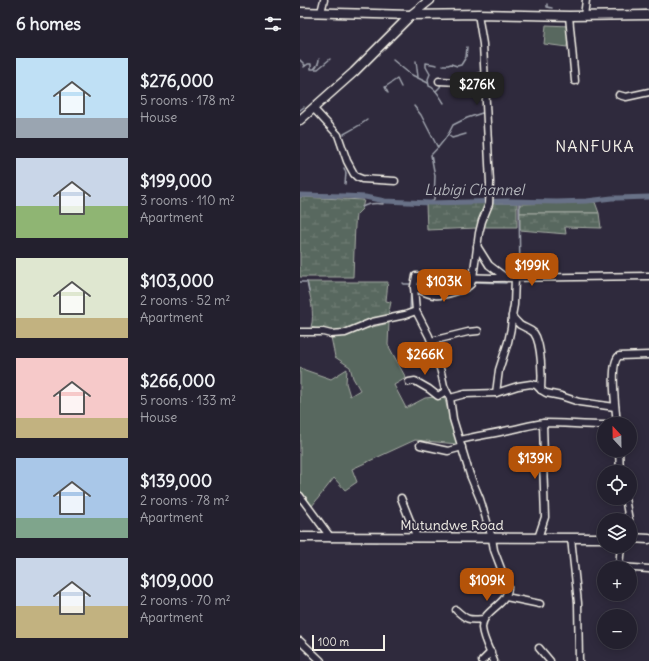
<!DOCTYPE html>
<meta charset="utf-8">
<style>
:root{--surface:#23202e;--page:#2b2836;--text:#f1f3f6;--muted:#a3a3aa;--line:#403e4a;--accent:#b45309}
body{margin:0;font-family:Delius,sans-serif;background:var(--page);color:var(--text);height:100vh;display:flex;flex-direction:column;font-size:15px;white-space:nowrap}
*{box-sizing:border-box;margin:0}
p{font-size:13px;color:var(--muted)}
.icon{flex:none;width:22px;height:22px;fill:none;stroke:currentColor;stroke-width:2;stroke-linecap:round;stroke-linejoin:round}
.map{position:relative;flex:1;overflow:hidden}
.details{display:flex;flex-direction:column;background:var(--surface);width:300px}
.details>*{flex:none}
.needle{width:26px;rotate:338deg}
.controls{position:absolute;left:297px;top:417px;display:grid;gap:8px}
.controls a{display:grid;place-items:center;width:40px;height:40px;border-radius:50%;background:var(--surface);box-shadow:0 2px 10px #0003,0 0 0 1px var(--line);font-size:20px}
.scale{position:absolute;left:12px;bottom:10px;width:73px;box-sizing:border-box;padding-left:4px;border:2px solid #f4f1e8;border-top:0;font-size:11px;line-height:14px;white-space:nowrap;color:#f4f1e8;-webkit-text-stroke:3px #2f2a3d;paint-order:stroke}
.price{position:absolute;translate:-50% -34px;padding:0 9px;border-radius:8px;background:var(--accent);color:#fff;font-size:13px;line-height:26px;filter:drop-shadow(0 1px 2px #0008)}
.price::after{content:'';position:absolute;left:50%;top:24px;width:12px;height:9px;margin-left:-6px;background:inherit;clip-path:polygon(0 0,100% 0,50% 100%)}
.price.selected{background:#222;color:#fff}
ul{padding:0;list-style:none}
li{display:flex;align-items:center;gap:12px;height:100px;padding:0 16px}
li span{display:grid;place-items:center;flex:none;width:112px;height:80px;border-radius:0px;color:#555}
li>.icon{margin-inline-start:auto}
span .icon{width:48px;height:48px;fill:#fffc;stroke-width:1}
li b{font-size:17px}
h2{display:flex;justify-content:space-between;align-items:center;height:48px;padding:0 16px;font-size:17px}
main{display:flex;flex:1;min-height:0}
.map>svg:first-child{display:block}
.green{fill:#59685f;stroke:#a6aca4}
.wetland{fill:url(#wetland-marsh);stroke:#a6aca4}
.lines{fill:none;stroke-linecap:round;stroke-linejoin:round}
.stream{stroke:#a0a4ae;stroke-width:1.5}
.canal{stroke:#687187;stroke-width:5}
.minor-casing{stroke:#f4f1e8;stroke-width:9}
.major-casing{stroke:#f4f1e8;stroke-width:11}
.minor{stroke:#2f2a3d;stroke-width:6}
.major{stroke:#2f2a3d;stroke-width:8}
.labels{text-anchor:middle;stroke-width:3.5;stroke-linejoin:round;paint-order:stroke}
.street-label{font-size:14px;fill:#f4f1e8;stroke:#2f2a3d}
.water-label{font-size:15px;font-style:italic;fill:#b5b7bc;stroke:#2f2a3d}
.quarter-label{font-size:16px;letter-spacing:1px;fill:#f4f1e8;stroke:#2f2a3d}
</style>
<main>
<section class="details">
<h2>6 homes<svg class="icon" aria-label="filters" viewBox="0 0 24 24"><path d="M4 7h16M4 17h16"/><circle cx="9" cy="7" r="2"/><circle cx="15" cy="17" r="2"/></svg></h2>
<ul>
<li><span style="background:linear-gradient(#bfe0f5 75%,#9aa5b1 0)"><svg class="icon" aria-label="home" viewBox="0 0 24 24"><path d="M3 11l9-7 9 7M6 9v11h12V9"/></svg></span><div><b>$276,000</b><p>5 rooms · 178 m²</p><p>House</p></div></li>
<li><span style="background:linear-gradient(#c9d6e8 60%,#8fb573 0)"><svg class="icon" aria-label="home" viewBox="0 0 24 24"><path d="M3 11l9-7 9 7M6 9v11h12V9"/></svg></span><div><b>$199,000</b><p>3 rooms · 110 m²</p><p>Apartment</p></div></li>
<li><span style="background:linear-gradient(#dfe7d0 75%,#c2b280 0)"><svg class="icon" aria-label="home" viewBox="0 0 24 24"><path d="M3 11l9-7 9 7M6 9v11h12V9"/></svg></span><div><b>$103,000</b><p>2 rooms · 52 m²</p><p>Apartment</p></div></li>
<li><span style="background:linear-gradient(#f6c9c9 75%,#c2b280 0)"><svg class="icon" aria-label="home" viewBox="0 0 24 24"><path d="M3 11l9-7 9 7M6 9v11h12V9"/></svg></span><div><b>$266,000</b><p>5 rooms · 133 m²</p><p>House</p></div></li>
<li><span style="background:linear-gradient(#a9c7e8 75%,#7fa58c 0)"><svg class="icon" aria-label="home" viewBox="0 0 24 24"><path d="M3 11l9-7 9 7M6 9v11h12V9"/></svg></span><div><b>$139,000</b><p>2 rooms · 78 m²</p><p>Apartment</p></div></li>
<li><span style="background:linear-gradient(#c9d6e8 60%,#c2b280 0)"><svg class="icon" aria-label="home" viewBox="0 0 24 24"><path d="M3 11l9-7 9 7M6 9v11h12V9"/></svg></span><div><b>$109,000</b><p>2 rooms · 70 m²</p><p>Apartment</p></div></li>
</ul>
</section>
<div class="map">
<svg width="349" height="661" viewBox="0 0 349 661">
<defs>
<pattern id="wetland-marsh" width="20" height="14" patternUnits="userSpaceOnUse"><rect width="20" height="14" fill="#59685f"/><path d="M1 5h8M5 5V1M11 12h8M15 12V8" fill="none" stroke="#717e76"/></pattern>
</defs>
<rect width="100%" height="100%" fill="#2f2a3d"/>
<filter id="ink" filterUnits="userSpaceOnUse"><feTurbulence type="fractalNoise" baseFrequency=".025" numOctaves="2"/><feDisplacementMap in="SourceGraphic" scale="8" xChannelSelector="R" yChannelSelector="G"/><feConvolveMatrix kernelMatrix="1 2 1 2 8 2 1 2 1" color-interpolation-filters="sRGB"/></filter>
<g filter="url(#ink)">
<g class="green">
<polygon points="246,25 269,26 267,47 244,44"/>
<polygon points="295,202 299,213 220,213 220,204"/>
<polygon points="89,323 88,345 106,378 94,385 106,408 125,398 144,396 157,444 115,440 52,469 57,482 45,490 34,478 12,506 0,490 0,367 5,370 31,379 47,369 46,383 50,396 60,390 53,378 50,367 35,357 31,337"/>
</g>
<g class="wetland">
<polygon points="0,197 64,200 62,209 56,215 55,225 53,277 0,277"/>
<polygon points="188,203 180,217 177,228 127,230 126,204"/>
<polygon points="191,203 217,203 217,227 182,227"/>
<polygon points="220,213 299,213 301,228 265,227 266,234 220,230"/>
<path d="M7,282H88L86,301L91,302L88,316L53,328L31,333L11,327C15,315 10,294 7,282Z"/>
</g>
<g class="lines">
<g class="stream">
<polyline points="247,4 247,7 252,8"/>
<polyline points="315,11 318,11"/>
<polyline points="321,11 327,11"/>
<polyline points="336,11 349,10"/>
<polyline points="290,12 292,12"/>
<path d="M0,60L5,65L4,67L8,64H11V69H14C17,66 19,63 19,59"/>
<polyline points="93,60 110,74 128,83"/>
<polyline points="116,61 118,77"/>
<path d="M137,65L126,63V67L130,74L128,79L129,86C136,88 140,97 144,103"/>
<polyline points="143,65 148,65 151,64 157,66 161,65 166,57 167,47"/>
<polyline points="15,69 18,69 30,59"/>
<polyline points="136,91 140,87 141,83"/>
<polyline points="88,93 85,87 97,79 101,87"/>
<polyline points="114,106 121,115 138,148"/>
<polyline points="0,110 4,107"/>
<path d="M44,134C51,130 59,126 67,120"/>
<polyline points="148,135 152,138 166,134"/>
<polyline points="44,168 46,173 45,184"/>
<polyline points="219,201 220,275"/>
<path d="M130,203L134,199L135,176L131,155C140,146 148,137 153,125L167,118L185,112"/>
<path d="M62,207C69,203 76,203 83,204V200"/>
<polyline points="162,281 170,281"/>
<polyline points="0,282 7,282 9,292"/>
<polyline points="149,282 149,291"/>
<polyline points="174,282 206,283"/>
<polyline points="103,283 104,284 110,284 111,286 110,310"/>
<polyline points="117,285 119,282 158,281"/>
<polyline points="0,533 25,533"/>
<polyline points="30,533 42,533"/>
<polyline points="3,541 31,541"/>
<polyline points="35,541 77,542"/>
</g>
<polyline class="canal" points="0,195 44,196 65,197 85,201 130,203 208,201 257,202 287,201 312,198 318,198 349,197"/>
<g class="minor-casing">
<g id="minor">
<polyline points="21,12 24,0"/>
<polyline points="269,16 275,81"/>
<polyline points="284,16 286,0"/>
<polyline points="139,81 159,82 184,76"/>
<polyline points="319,95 326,97 349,92"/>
<polyline points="13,108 38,135 47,161 54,174 57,177 62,179 95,181"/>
<polyline points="177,246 189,265 206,278"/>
<path d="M114,287C120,290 128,295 135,295C142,296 166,290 171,284C171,283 173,279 173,278L179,233L182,221L189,204L190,183L183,44L178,14"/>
<path d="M212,316C214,319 217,322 220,325C225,328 230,329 234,333C242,344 242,377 241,390"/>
<polyline points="0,332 23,332 31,334 45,333 72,322 105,315 116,311"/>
<polyline points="131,341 168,332 178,331"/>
<polyline points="109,382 115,381 129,389 138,396 146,391"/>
<polyline points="196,393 199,370 208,342 211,328 212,316 214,305 215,278"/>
<polyline points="150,398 165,394 196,393 218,386 231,384 236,385 241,390 246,393 261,396 279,402 315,407"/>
<path d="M317,424C316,411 309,363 319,356L349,355"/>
<path d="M160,440C176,436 192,434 209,430C220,428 233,424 245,423C265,423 284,425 304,425"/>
<polyline points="120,445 148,451 162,447"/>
<polyline points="319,450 320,472"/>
<polyline points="0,496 31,538"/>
<polyline points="101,498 117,538"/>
<polyline points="325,498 329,520"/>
<polyline points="330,529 331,538"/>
<polyline points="238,538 245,517 243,461 244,457 243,423"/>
<polyline points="271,538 278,603 279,661"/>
<polyline points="321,546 319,566 320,567 349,569"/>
<polyline points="206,597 240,604"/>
<path d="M156,610C168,621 169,620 184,619"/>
<polyline points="0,641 21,661"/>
<polyline points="239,648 250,661"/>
<polyline points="182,661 191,652"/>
<path d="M194,661C190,651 183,639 182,628C182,609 208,606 208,587L194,550L192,538L180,499L170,475L153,419L150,398L144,386L141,372L134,349L129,336L116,311L114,287L116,276L195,278L349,276"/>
</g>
</g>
<g class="major-casing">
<g id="major">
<polyline points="0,12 111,15 178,14 269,16 349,15"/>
<polyline points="0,120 54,72 111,15 130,0"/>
<polyline points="0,537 304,538"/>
<polyline points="330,538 349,539"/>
</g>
</g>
<use href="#minor" class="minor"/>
<use href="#major" class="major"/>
</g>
</g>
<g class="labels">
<g class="street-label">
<text x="152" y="530">Mutundwe Road</text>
</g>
<g class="water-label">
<text x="174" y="195">Lubigi Channel</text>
</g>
<g class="quarter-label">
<text x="295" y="152">NANFUKA</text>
</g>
</g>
</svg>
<div class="controls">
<a><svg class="needle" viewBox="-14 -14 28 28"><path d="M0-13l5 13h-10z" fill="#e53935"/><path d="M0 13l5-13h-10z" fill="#a3a3aa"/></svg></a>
<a><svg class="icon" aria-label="locate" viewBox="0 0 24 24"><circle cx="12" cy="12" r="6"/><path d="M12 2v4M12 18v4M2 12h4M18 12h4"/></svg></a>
<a><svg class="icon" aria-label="layers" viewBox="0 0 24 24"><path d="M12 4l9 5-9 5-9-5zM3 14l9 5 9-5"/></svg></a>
<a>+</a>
<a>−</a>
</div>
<div class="scale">100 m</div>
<b class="price selected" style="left:177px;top:106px">$276K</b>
<b class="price" style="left:232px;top:287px">$199K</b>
<b class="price" style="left:144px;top:303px">$103K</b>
<b class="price" style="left:125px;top:376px">$266K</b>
<b class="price" style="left:235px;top:480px">$139K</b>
<b class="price" style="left:187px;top:602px">$109K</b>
</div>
</main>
